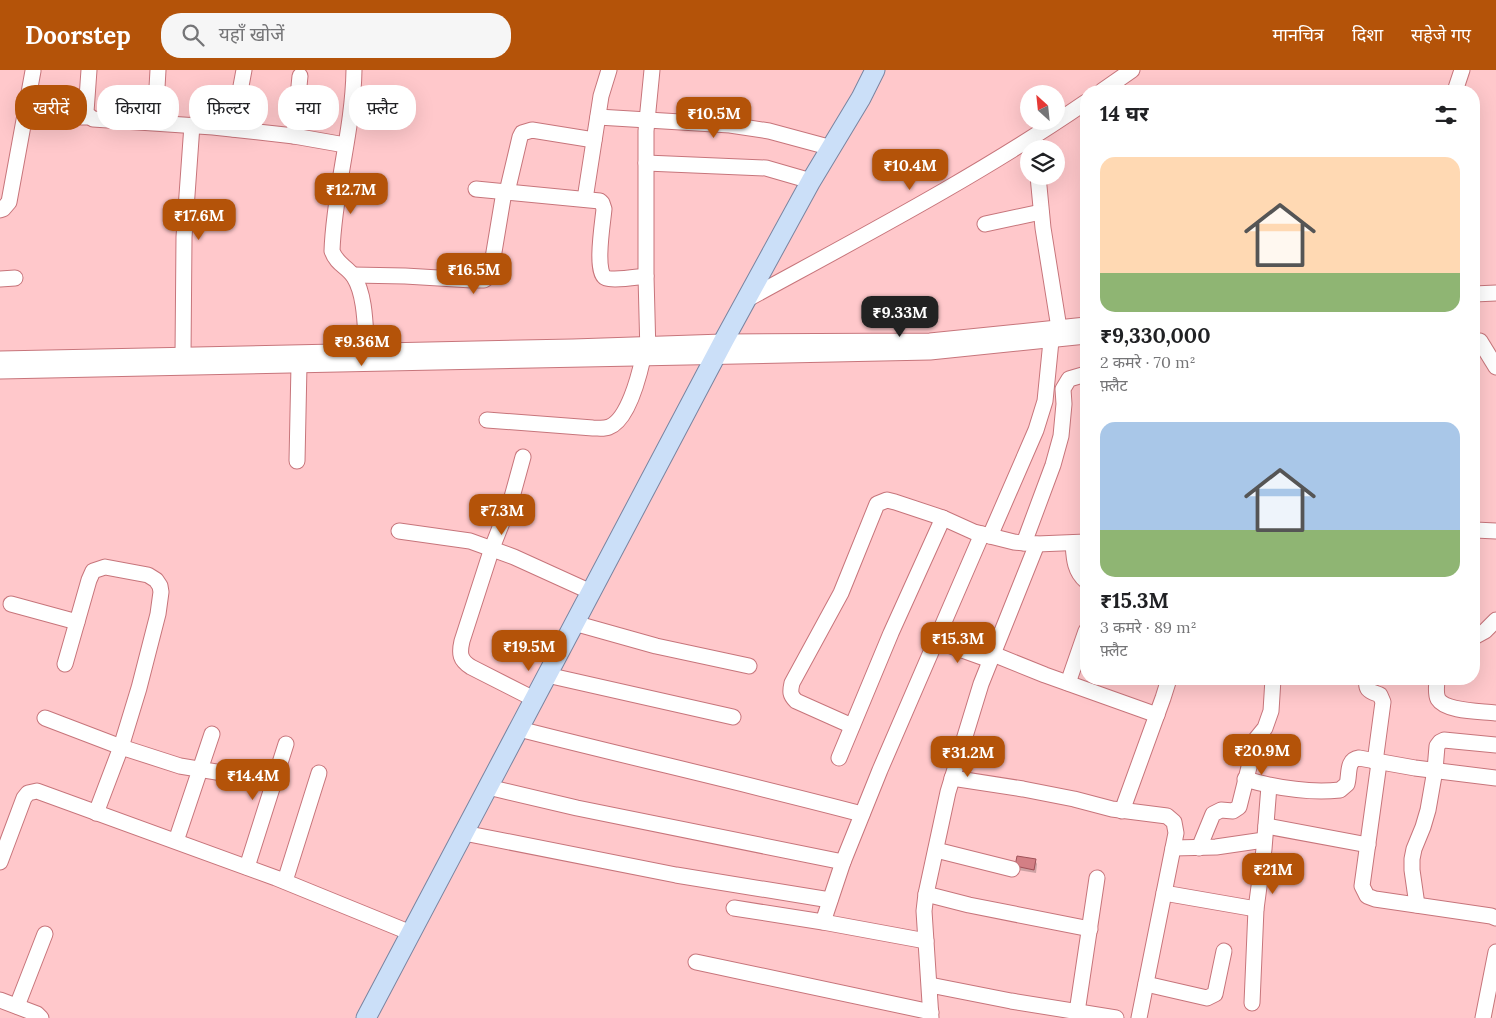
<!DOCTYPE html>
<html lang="hi">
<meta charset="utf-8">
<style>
:root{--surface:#fff;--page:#f6f6f6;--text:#202124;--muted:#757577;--accent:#b45309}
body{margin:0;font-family:Lora,"Noto Sans Devanagari",serif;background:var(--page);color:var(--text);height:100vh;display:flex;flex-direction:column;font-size:19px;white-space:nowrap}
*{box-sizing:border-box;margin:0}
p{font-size:16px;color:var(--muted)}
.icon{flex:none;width:28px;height:28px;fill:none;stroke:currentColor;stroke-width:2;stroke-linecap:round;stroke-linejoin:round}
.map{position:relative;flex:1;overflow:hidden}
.details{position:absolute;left:1080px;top:15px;width:400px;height:600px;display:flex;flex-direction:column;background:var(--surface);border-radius:20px;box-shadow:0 5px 20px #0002}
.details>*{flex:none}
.hud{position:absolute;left:15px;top:15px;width:475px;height:45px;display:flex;gap:10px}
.needle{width:32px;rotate:333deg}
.buttons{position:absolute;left:1020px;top:15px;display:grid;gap:10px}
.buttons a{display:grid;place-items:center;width:45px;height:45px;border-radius:50%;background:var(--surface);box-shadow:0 5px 20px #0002;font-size:25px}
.price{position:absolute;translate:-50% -42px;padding:0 11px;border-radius:10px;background:var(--accent);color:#fff;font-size:16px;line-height:32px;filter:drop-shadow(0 1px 2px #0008)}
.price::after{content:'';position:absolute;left:50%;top:30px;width:15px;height:11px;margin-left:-8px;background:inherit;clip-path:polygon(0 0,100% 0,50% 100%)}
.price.current{background:#222;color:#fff}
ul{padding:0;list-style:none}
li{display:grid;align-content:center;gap:10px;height:265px;padding:0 20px}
li span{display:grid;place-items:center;height:155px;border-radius:15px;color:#555}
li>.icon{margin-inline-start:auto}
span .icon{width:90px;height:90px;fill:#fffc;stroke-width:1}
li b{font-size:21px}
h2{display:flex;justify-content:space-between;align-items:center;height:60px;padding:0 20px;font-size:21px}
.tag{padding:0 18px;border-radius:20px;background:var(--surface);box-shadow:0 5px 20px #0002;font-size:18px;line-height:45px}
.tag.current{background:var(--accent);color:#fff}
header{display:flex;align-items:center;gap:30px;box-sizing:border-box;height:70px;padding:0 25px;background:var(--accent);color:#fff}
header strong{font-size:24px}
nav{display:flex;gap:28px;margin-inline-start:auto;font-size:18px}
.search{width:350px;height:45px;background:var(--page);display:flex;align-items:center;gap:12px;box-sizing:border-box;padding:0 18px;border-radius:20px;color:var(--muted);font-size:19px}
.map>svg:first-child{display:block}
.shadow{fill:#0003}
.building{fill:#d37f85;stroke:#9f5158}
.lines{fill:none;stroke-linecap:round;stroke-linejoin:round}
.minor-casing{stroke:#c7757b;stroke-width:17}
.major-casing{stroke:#7984a0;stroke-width:21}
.minor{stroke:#fff;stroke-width:15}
.major{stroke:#cbdff8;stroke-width:19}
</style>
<header>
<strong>Doorstep</strong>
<div class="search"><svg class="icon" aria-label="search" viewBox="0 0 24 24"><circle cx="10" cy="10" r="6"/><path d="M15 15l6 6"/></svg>यहाँ खोजें</div>
<nav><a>मानचित्र</a><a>दिशा</a><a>सहेजे गए</a></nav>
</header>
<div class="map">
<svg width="1496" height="948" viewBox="0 0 1496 948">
<rect width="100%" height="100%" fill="#ffc8cb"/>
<polygon class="shadow" points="1035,790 1037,794 1036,803 1018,800 1016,796"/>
<polygon class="building" points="1017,786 1036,789 1034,800 1015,796"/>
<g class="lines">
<g class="minor-casing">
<g id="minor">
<polyline points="89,0 86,42 88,45 93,49 213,57 294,66 345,75"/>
<path d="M354,0C353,61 334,120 332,181C337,195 347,196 354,207C366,226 365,260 367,282"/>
<polyline points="1102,21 1132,0"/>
<polyline points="1455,21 1462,0"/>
<polyline points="25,47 89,47"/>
<polyline points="598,47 730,55 769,61 832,78"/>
<polyline points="155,52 158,0"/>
<polyline points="233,59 244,0"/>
<polyline points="294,66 300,6"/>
<polyline points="646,93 766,98 811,111"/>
<polyline points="1038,106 1043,158 1059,258"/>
<path d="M476,119L600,131L602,133L604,139C603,151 594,204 606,208C615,211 636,207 646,206"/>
<polyline points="507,122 520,67 522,63 532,60 594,70"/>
<polyline points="585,129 601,26 609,0"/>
<polyline points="0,140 3,139 9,132 33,1"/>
<polyline points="985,154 1041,142"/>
<polyline points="353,205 405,206 472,210 484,210 487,208 491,200 504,122"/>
<polyline points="0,209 15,208"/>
<polyline points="1474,224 1496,223"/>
<path d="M746,230C861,167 978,106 1086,32"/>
<polyline points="1480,271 1496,297"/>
<polyline points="648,284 646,206 646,61 652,0"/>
<polyline points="183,286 184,167 192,55"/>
<polyline points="0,289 573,277 723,272 930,271 1086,255"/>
<polyline points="0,301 930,282 1086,266"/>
<path d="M487,350L593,358C599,358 604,359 609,357C628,350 639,306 643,288"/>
<path d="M523,387L512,427L492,478L462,571C459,584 460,590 471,597L534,629"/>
<polyline points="297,391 299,295"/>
<polyline points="1475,460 1496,461"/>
<polyline points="399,461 470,471 514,487 591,522"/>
<polyline points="990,466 1036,360 1045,331 1051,271"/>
<polyline points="1024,473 1053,395 1061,366 1064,334 1063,319 1069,309 1086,304"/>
<path d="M1073,473C1074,487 1074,501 1086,511"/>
<polyline points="11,534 77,552"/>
<polyline points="574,553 656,576 749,596"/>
<polyline points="1474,567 1485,561 1496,550"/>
<polyline points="937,571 990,590"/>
<polyline points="993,584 1045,605 1157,645"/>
<polyline points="65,594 89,510 93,501 105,497 148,505 156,510 160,516 161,522 158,544 139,618 121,677 96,743"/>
<polyline points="547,605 733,647"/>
<path d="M1367,609C1365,621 1370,621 1380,625L1383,632L1375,692"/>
<path d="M1437,609C1437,615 1435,623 1438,629C1446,642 1482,641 1496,643"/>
<polyline points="1068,613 1086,561"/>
<polyline points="45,648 121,677 180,696 247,707"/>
<path d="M852,656L796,631C790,625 790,622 792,613L841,523L877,434L887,430L895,432L943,448L974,462L1014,472L1037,474L1086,472"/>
<path d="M519,659C633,688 748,714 862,744"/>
<polyline points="839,688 891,563 943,448"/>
<polyline points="1379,693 1362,816 1367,826 1375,829 1491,846 1496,848"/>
<polyline points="952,708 1023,719 1074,729 1112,739 1167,746 1174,752 1176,763 1139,948"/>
<path d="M1245,709C1276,718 1309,723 1340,720L1347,714C1350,704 1346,690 1359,688L1415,698L1496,708"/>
<polyline points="488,717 577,738 843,792"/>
<polyline points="1122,741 1163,628 1169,609"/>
<polyline points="1266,756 1368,775"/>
<polyline points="464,763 676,805 830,830"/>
<polyline points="176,771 212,664"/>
<polyline points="1173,778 1216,777 1264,770"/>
<polyline points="1199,778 1213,744 1221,740 1233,741 1239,737 1256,669 1265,658 1271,641 1273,609"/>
<polyline points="936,780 1012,799"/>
<polyline points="0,792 24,728 28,723 37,721 276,808 411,863"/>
<polyline points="247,797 286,674"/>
<polyline points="285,811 319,703"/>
<polyline points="1164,823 1256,839"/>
<polyline points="926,824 969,835 1090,859"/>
<polyline points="1417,835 1412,800 1412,789 1414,779 1423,757 1428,740 1435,700 1437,676 1440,672 1444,670 1496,675"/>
<polyline points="734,838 823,852 926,871"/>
<polyline points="823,852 843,792 880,700 982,464"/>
<polyline points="696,892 931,942"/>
<polyline points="1146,914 1207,928 1215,924 1224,881"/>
<polyline points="930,915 1011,931 1116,948"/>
<polyline points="0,930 37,944 41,948"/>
<polyline points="1252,933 1256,839 1264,779 1269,716"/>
<polyline points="17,936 45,864"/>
<polyline points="1077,942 1097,808"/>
<polyline points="931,948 924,841 926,824 948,722 981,614 1037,474"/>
<polyline points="1483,948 1496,882"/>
</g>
</g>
<g class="major-casing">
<polyline id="major" points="366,948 723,272 811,111 861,28 875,0"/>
</g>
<use href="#minor" class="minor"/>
<use href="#major" class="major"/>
</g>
</svg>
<div class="buttons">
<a><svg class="needle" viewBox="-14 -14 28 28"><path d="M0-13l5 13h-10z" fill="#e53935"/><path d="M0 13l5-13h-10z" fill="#757577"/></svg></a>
<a><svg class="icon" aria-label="layers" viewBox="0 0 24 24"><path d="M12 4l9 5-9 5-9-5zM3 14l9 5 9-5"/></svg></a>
</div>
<b class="price" style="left:714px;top:69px">₹10.5M</b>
<b class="price" style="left:910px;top:121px">₹10.4M</b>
<b class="price" style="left:351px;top:145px">₹12.7M</b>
<b class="price" style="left:199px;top:171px">₹17.6M</b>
<b class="price" style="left:474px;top:225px">₹16.5M</b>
<b class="price current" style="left:900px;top:268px">₹9.33M</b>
<b class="price" style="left:362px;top:297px">₹9.36M</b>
<b class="price" style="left:502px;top:466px">₹7.3M</b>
<b class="price" style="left:958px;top:594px">₹15.3M</b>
<b class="price" style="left:529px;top:602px">₹19.5M</b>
<b class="price" style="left:1262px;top:706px">₹20.9M</b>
<b class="price" style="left:968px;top:708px">₹31.2M</b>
<b class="price" style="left:253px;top:731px">₹14.4M</b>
<b class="price" style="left:1273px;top:825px">₹21M</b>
<div class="hud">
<a class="tag current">खरीदें</a>
<a class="tag">किराया</a>
<a class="tag">फ़िल्टर</a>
<a class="tag">नया</a>
<a class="tag">फ़्लैट</a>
</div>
<section class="details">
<h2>14 घर<svg class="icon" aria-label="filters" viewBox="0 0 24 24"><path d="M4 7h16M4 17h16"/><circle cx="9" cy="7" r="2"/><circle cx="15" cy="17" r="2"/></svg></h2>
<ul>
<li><span style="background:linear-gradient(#ffd9b3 75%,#8fb573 0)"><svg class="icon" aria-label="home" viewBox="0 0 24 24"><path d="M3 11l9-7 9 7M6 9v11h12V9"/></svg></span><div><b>₹9,330,000</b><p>2 कमरे · 70 m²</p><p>फ़्लैट</p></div></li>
<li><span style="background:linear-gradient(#a9c7e8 70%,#8fb573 0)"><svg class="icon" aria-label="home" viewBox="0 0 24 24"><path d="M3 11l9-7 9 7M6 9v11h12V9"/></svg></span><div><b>₹15.3M</b><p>3 कमरे · 89 m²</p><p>फ़्लैट</p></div></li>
</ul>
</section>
</div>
